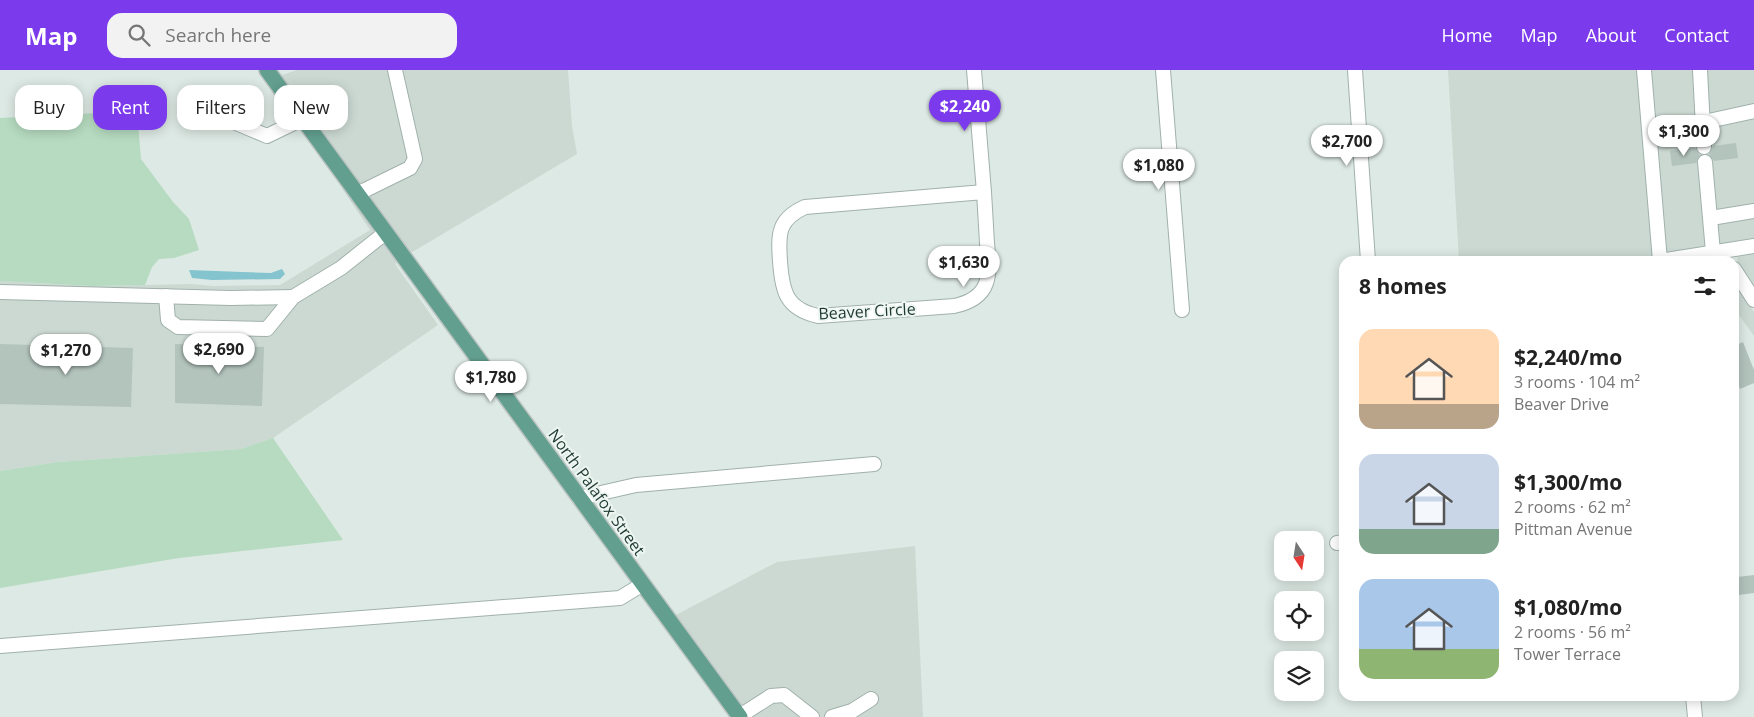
<!DOCTYPE html>
<meta charset="utf-8">
<style>
:root{--surface:#fff;--page:#f2f2f2;--text:#222;--muted:#767676;--accent:#7c3aed}
body{margin:0;font-family:"Open Sans",sans-serif;background:var(--page);color:var(--text);height:100vh;display:flex;flex-direction:column;font-size:19px;white-space:nowrap}
*{box-sizing:border-box;margin:0}
p{font-size:16px;color:var(--muted)}
.icon{flex:none;width:28px;height:28px;fill:none;stroke:currentColor;stroke-width:2;stroke-linecap:round;stroke-linejoin:round}
.map{position:relative;flex:1;overflow:hidden}
.sheet{position:absolute;left:1339px;top:186px;width:400px;height:445px;display:flex;flex-direction:column;background:var(--surface);border-radius:15px;box-shadow:0 2px 12px #0003}
.sheet>*{flex:none}
.hud{position:absolute;left:15px;top:15px;width:475px;height:45px;display:flex;gap:10px}
.needle{width:32px;rotate:168deg}
.tools{position:absolute;left:1274px;top:461px;display:grid;gap:10px}
.tools a{display:grid;place-items:center;width:50px;height:50px;border-radius:10px;background:var(--surface);box-shadow:0 2px 12px #0003;font-size:25px}
.price{position:absolute;translate:-50% -42px;padding:0 11px;border-radius:18px;background:#fff;color:#222;font-size:16px;line-height:32px;filter:drop-shadow(0 1px 2px #0008)}
.price::after{content:'';position:absolute;left:50%;top:30px;width:15px;height:11px;margin-left:-8px;background:inherit;clip-path:polygon(0 0,100% 0,50% 100%)}
.price.on{background:var(--accent);color:#fff}
ul{padding:0;list-style:none}
li{display:flex;align-items:center;gap:15px;height:125px;padding:0 20px}
li span{display:grid;place-items:center;flex:none;width:140px;height:100px;border-radius:15px;color:#555}
li>.icon{margin-inline-start:auto}
span .icon{width:60px;height:60px;fill:#fffc;stroke-width:1}
li b{font-size:21px}
h2{display:flex;justify-content:space-between;align-items:center;height:60px;padding:0 20px;font-size:21px}
.tag{padding:0 18px;border-radius:15px;background:var(--surface);box-shadow:0 2px 12px #0003;font-size:18px;line-height:45px}
.tag.on{background:var(--accent);color:#fff}
header{display:flex;align-items:center;gap:30px;box-sizing:border-box;height:70px;padding:0 25px;background:var(--accent);color:#fff}
header strong{font-size:24px}
nav{display:flex;gap:28px;margin-inline-start:auto;font-size:18px}
.search{width:350px;height:45px;background:var(--page);display:flex;align-items:center;gap:12px;box-sizing:border-box;padding:0 18px;border-radius:15px;color:var(--muted);font-size:19px}
.map>svg:first-child{display:block}
.built{fill:#ccd9d3}
.green{fill:#b6dbc0}
.water{fill:#84c4cf}
.building{fill:#b3c4bd}
.lines{fill:none;stroke-linecap:round;stroke-linejoin:round}
.minor-casing{stroke:#a0b1ab;stroke-width:16}
.major-casing{stroke:#bcc4c2;stroke-width:18}
.minor{stroke:#fff;stroke-width:14}
.major{stroke:#629f8f;stroke-width:15}
.labels{text-anchor:middle;stroke-width:4;stroke-linejoin:round;paint-order:stroke}
.street-label{font-size:16px;fill:#1f3932;stroke:#eef6f2}
</style>
<header>
<strong>Map</strong>
<div class="search"><svg class="icon" aria-label="search" viewBox="0 0 24 24"><circle cx="10" cy="10" r="6"/><path d="M15 15l6 6"/></svg>Search here</div>
<nav><a>Home</a><a>Map</a><a>About</a><a>Contact</a></nav>
</header>
<div class="map">
<svg width="1754" height="647" viewBox="0 0 1754 647">
<rect width="100%" height="100%" fill="#dde9e4"/>
<g class="built">
<polygon points="297,0 568,0 572,56 577,84 409,184 279,6"/>
<polygon points="1448,0 1638,0 1653,191 1459,191"/>
<polygon points="1651,0 1754,0 1754,168 1665,183"/>
<polygon points="318,82 398,191 395,194 438,255 273,368 241,379 58,392 0,401 0,211 93,216 191,214 213,216 280,215 370,160"/>
<polygon points="1754,183 1754,218 1738,194 1737,186"/>
<polygon points="1734,211 1754,242 1754,266 1734,238"/>
<polygon points="915,476 923,647 748,647 674,546 777,492"/>
</g>
<g class="green">
<polygon points="137,41 141,89 173,132 189,149 199,180 174,188 159,189 152,197 145,215 93,216 0,211 0,48"/>
<polygon points="273,368 343,470 179,488 0,518 0,401 58,392 241,379"/>
</g>
<polygon class="water" points="282,199 285,204 280,209 212,210 192,208 189,200 271,203"/>
<g class="building">
<polygon points="1736,73 1738,88 1714,91 1709,84 1713,76"/>
<polygon points="1695,78 1700,85 1696,93 1672,96 1670,81"/>
<polygon points="1743,272 1754,300 1754,313 1740,319 1734,304 1734,276"/>
<polygon points="0,274 133,278 131,337 0,334"/>
<polygon points="175,274 264,277 262,336 175,333"/>
<polygon points="1754,505 1754,523 1739,525 1737,507"/>
</g>
<g class="lines">
<g class="minor-casing">
<g id="minor">
<polyline points="974,0 984,122"/>
<polyline points="1163,0 1182,240"/>
<polyline points="1355,0 1368,191"/>
<polyline points="1644,0 1660,191"/>
<polyline points="1700,0 1704,77"/>
<polyline points="222,47 267,66 302,49"/>
<polyline points="1704,52 1754,41"/>
<polyline points="1705,92 1713,182"/>
<path d="M984,122C985,139 986,156 987,173C990,205 992,228 954,236L818,246C786,239 782,221 780,191C778,164 778,149 805,137Z"/>
<polyline points="357,124 410,98 415,89 395,0"/>
<polyline points="1711,148 1754,141"/>
<polyline points="1660,191 1754,176"/>
<polyline points="1734,199 1754,230"/>
<polyline points="0,222 231,228 293,227"/>
<polyline points="166,226 168,250 178,257 267,259 293,227 341,198 385,163"/>
<polyline points="579,428 636,415 874,394"/>
<polyline points="1337,473 1344,472"/>
<polyline points="0,576 620,528 643,514"/>
<polyline points="1693,626 1695,647"/>
<polyline points="740,646 771,626 784,625 812,647"/>
<polyline points="832,647 852,641 871,629"/>
</g>
</g>
<g class="major-casing">
<polyline id="major" points="267,0 740,647"/>
</g>
<use href="#minor" class="minor"/>
<use href="#major" class="major"/>
</g>
<g class="labels">
<g class="street-label">
<text transform="translate(867 241) rotate(-3)" y="6">Beaver Circle</text>
<text transform="translate(597 422) rotate(54)" y="6">North Palafox Street</text>
</g>
</g>
</svg>
<div class="tools">
<a><svg class="needle" viewBox="-14 -14 28 28"><path d="M0-13l5 13h-10z" fill="#e53935"/><path d="M0 13l5-13h-10z" fill="#767676"/></svg></a>
<a><svg class="icon" aria-label="locate" viewBox="0 0 24 24"><circle cx="12" cy="12" r="6"/><path d="M12 2v4M12 18v4M2 12h4M18 12h4"/></svg></a>
<a><svg class="icon" aria-label="layers" viewBox="0 0 24 24"><path d="M12 4l9 5-9 5-9-5zM3 14l9 5 9-5"/></svg></a>
</div>
<b class="price on" style="left:965px;top:62px">$2,240</b>
<b class="price" style="left:1684px;top:87px">$1,300</b>
<b class="price" style="left:1347px;top:97px">$2,700</b>
<b class="price" style="left:1159px;top:121px">$1,080</b>
<b class="price" style="left:964px;top:218px">$1,630</b>
<b class="price" style="left:219px;top:305px">$2,690</b>
<b class="price" style="left:66px;top:306px">$1,270</b>
<b class="price" style="left:491px;top:333px">$1,780</b>
<div class="hud">
<a class="tag">Buy</a>
<a class="tag on">Rent</a>
<a class="tag">Filters</a>
<a class="tag">New</a>
</div>
<section class="sheet">
<h2>8 homes<svg class="icon" aria-label="filters" viewBox="0 0 24 24"><path d="M4 7h16M4 17h16"/><circle cx="9" cy="7" r="2"/><circle cx="15" cy="17" r="2"/></svg></h2>
<ul>
<li><span style="background:linear-gradient(#ffd9b3 75%,#b9a48a 0)"><svg class="icon" aria-label="home" viewBox="0 0 24 24"><path d="M3 11l9-7 9 7M6 9v11h12V9"/></svg></span><div><b>$2,240/mo</b><p>3 rooms · 104 m²</p><p>Beaver Drive</p></div></li>
<li><span style="background:linear-gradient(#c9d6e8 75%,#7fa58c 0)"><svg class="icon" aria-label="home" viewBox="0 0 24 24"><path d="M3 11l9-7 9 7M6 9v11h12V9"/></svg></span><div><b>$1,300/mo</b><p>2 rooms · 62 m²</p><p>Pittman Avenue</p></div></li>
<li><span style="background:linear-gradient(#a9c7e8 70%,#8fb573 0)"><svg class="icon" aria-label="home" viewBox="0 0 24 24"><path d="M3 11l9-7 9 7M6 9v11h12V9"/></svg></span><div><b>$1,080/mo</b><p>2 rooms · 56 m²</p><p>Tower Terrace</p></div></li>
</ul>
</section>
</div>
